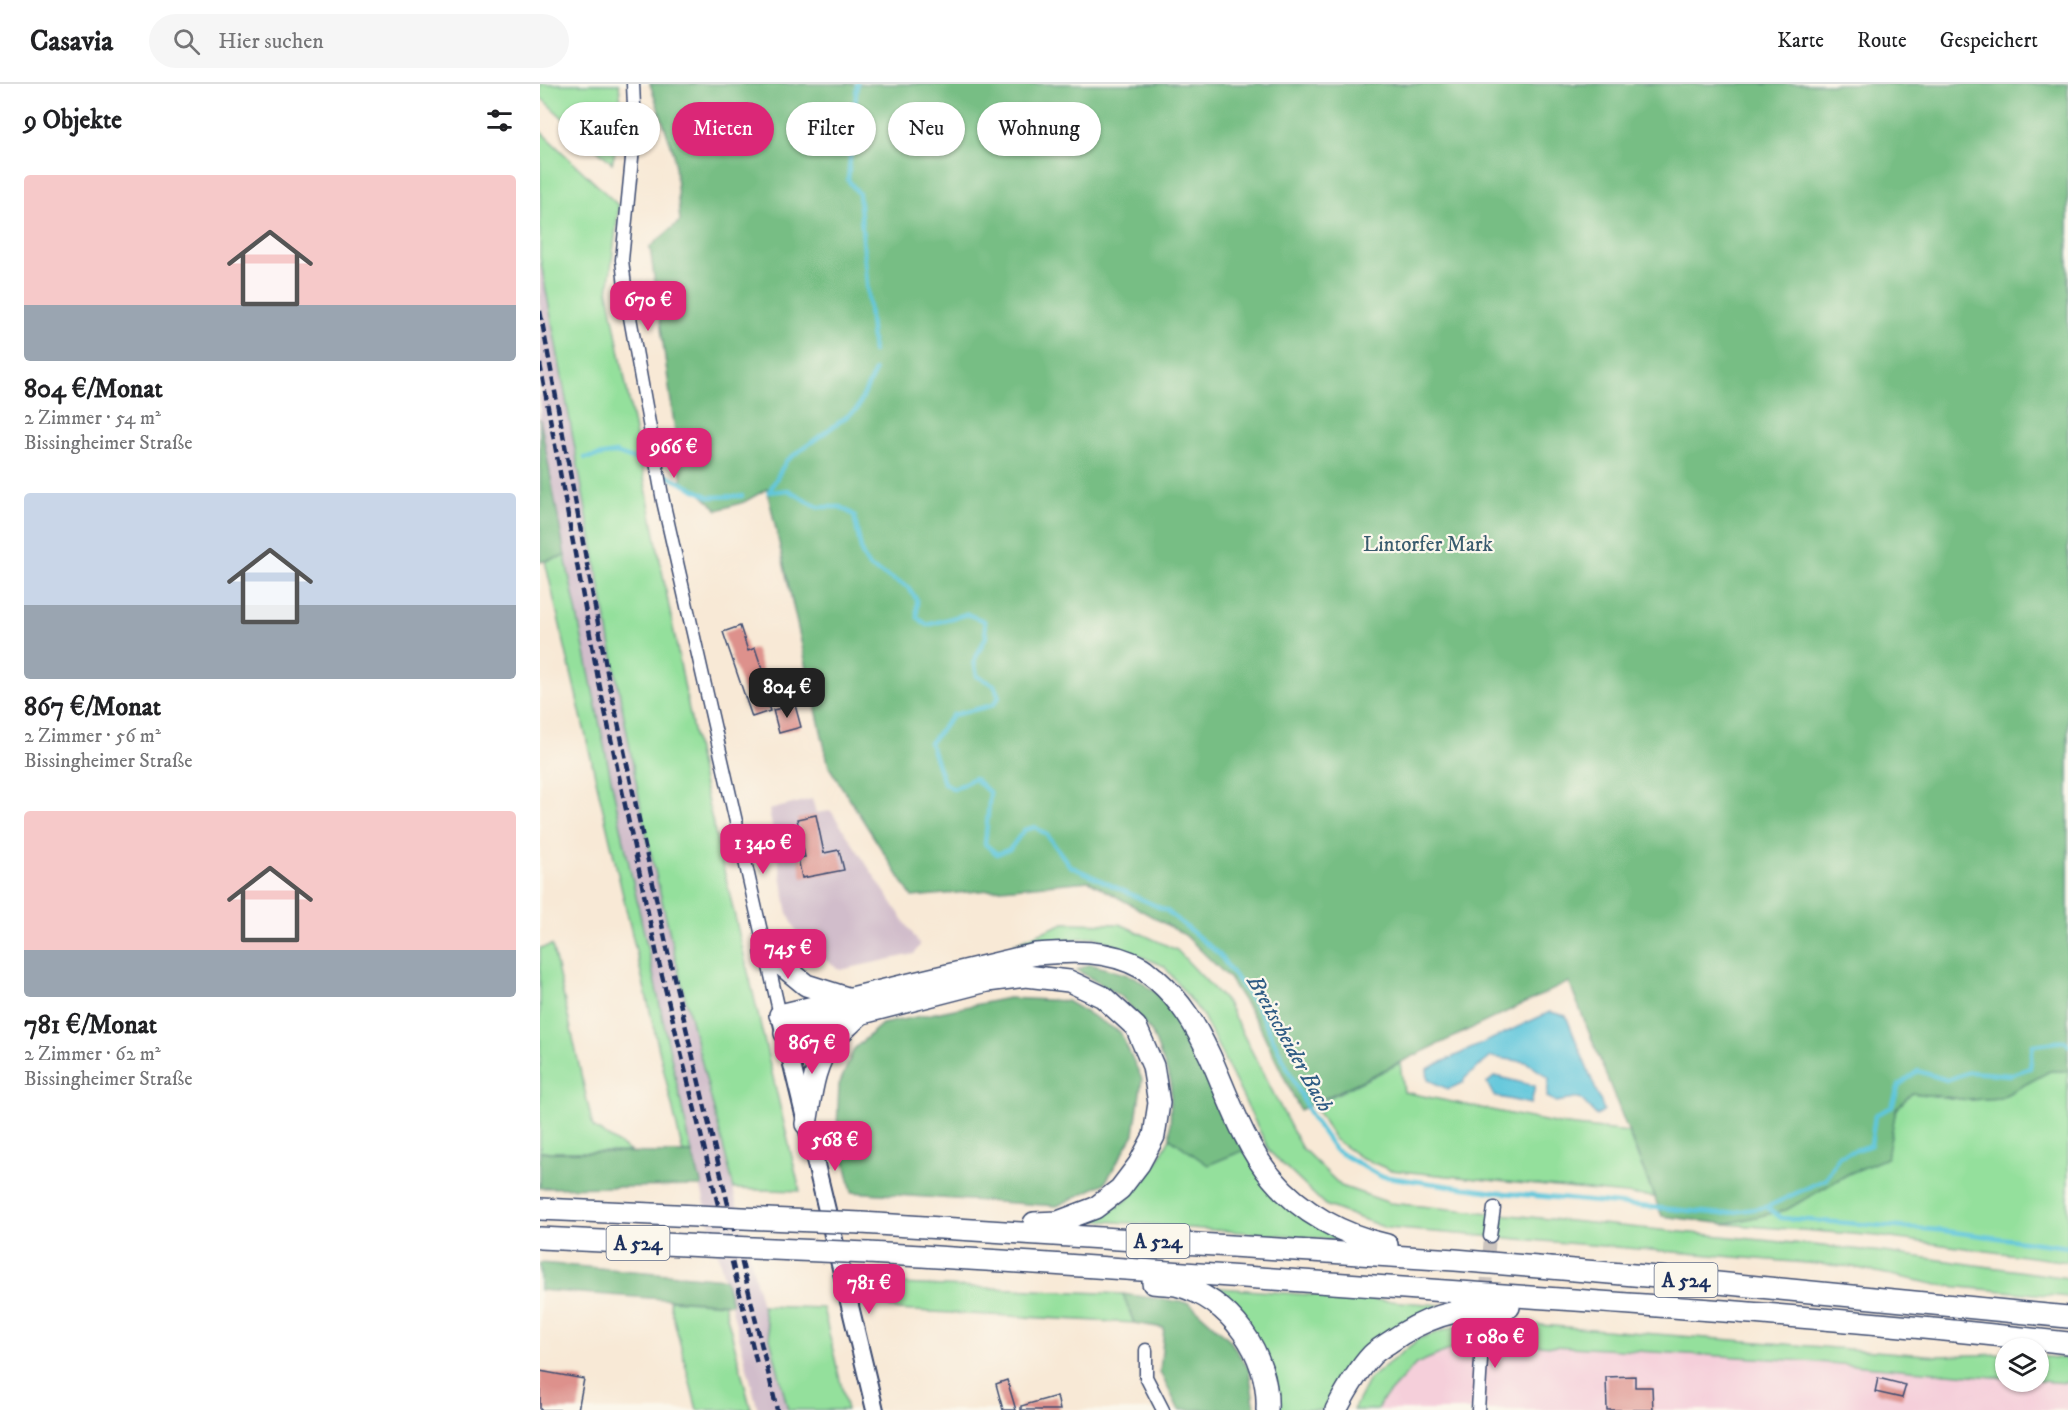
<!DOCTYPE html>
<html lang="de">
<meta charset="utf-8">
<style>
:root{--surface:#fff;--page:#f6f6f6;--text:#202124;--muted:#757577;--line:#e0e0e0;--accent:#db2777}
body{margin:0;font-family:"IM FELL DW Pica",serif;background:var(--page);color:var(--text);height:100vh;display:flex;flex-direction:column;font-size:22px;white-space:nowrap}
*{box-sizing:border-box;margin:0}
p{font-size:20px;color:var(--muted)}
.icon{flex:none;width:33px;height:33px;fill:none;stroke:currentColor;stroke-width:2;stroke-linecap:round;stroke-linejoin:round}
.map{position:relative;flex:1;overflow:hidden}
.side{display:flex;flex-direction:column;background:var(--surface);width:540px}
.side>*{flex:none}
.guide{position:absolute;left:18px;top:18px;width:570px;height:54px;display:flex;gap:12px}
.buttons{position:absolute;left:1455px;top:1254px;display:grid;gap:12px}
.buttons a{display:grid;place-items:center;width:54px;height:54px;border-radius:50%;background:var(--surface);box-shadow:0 2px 4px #0004;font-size:30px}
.price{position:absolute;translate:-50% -51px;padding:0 14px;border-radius:12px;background:var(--accent);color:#fff;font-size:20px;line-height:39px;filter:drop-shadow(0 2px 3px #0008)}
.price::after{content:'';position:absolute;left:50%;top:36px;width:18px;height:14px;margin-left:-9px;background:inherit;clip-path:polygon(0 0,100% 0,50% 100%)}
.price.current{background:#222;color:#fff}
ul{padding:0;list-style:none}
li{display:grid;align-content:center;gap:12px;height:318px;padding:0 24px}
li span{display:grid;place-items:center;height:186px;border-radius:6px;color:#555}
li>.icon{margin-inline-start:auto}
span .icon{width:108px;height:108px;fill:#fffc;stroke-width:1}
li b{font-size:26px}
h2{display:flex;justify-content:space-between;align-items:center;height:72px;padding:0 24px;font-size:26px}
.chip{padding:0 21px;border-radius:27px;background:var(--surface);box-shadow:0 2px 4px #0004;font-size:21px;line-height:54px}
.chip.current{background:var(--accent);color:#fff}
header{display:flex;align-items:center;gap:36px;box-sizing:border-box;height:84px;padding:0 30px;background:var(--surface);border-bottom:2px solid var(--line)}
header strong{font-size:28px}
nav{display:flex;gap:33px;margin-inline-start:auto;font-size:21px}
.search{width:420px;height:54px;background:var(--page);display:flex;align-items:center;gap:15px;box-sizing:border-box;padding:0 21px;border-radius:33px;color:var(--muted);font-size:22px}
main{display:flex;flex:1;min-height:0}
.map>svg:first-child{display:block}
.built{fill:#f5cfda}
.industrial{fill:#d1bdcb}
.green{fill:#94e09c;stroke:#58887d;stroke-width:1.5}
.forest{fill:#77be84;stroke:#497671;stroke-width:1.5}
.water{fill:#5ec6db;stroke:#3c7a9c;stroke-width:1.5}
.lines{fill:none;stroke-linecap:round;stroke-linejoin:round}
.stream{stroke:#5ec6db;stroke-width:4.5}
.building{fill:#dd918c}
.street-tunnel{stroke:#ccc4be;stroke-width:12;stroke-dasharray:12 6;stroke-linecap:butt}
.street-casing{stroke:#3c4b70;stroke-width:15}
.secondary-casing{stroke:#3c4b70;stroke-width:20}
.highway-casing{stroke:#3c4b70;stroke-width:24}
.street{stroke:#fff;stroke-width:12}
.secondary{stroke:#fff;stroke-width:16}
.highway{stroke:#fff;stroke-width:21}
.rail{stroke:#1b2f5e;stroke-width:4.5;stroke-dasharray:9 4.5;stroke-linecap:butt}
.highway-bridge-casing{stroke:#3c4b70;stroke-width:24;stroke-linecap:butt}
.highway-bridge{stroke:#fff;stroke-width:21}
.labels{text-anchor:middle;stroke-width:4.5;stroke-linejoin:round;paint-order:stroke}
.shield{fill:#fbf7ec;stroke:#5e6b89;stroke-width:1.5}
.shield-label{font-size:20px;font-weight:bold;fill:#1b2f5e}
.park-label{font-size:21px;fill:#395b6e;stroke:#fbf7ec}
.water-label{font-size:22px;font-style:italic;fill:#2f5c84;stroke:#fbf7ec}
</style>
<header>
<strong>Casavia</strong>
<div class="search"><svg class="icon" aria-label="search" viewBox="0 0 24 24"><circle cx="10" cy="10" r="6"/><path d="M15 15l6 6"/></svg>Hier suchen</div>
<nav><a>Karte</a><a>Route</a><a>Gespeichert</a></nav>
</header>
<main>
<section class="side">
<h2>9 Objekte<svg class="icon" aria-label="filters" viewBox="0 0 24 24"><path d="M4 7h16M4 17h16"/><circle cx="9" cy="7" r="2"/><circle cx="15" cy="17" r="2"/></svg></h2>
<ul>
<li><span style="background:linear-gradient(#f6c9c9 70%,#9aa5b1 0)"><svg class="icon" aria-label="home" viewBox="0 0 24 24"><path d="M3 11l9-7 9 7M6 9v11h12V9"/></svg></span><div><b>804 €/Monat</b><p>2 Zimmer · 54 m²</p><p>Bissingheimer Straße</p></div></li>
<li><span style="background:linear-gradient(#c9d6e8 60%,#9aa5b1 0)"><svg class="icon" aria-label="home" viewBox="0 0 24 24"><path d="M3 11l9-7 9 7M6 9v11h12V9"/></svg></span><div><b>867 €/Monat</b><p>2 Zimmer · 56 m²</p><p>Bissingheimer Straße</p></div></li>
<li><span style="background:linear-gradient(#f6c9c9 75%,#9aa5b1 0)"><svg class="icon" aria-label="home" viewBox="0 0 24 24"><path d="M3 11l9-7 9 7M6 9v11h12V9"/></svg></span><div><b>781 €/Monat</b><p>2 Zimmer · 62 m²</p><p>Bissingheimer Straße</p></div></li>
</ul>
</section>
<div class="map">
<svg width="1528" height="1326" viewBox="0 0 1528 1326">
<rect width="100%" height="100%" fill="#fbf7ec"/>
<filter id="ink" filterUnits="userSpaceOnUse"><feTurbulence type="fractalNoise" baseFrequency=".0167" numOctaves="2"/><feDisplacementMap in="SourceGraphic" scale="12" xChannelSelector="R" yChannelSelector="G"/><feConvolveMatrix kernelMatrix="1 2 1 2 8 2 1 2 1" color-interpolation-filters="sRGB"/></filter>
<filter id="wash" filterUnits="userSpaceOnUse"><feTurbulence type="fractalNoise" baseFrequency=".008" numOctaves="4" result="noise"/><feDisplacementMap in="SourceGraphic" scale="24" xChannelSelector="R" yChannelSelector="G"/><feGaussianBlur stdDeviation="1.35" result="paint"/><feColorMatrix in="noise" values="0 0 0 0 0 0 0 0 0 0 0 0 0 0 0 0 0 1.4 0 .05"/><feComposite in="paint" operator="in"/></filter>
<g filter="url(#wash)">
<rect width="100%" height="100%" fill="#f8e9d6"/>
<polygon class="built" points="930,1257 1265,1277 1465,1294 1466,1298 1499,1297 1528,1299 1528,1326 837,1326 841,1318 876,1280"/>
<g class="industrial">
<polygon points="0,173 76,590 139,889 248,1326 218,1326 152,1069 82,748 25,472 0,334"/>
<polygon points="272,715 276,729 291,727 380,861 374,870 300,886 262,859 248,830 229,726"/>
</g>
<g class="green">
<polygon points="0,0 79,0 83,38 72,79 0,13"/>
<polygon points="0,47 79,122 68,208 163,698 260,1107 194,1105 139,889 104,740 76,590 0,173"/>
<polygon points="25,472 82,748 152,1069 143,1069 5,477"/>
<polygon points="524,839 580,840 637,866 687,919 761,1063 801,1102 850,1119 1343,1168 1528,1194 1528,1213 1398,1201 1313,1183 846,1144 785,1121 730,1068 663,932 624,882 555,853 473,860"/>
<polygon points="12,861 53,1043 91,1068 0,1068 0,864"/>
<polygon points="860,979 864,1008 1019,1040 1088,1048 1114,1113 850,1086 820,1073 794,1055 774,1021"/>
<polygon points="1510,987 1528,987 1528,1178 1337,1152 1185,1140 1246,1126 1308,1090 1346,1074 1356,1025 1372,1009 1429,1016 1460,1014"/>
<polygon points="630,1054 668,1081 704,1066 800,1156 551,1136 586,1117 617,1078"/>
<polygon points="337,1199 583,1210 594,1239 356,1226 342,1218"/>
<polygon points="667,1203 901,1221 850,1247 788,1326 737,1326 737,1300 726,1269"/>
<polygon points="129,1216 184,1220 211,1326 157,1326"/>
<polygon points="222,1222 283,1224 307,1326 248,1326"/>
<polygon points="935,1236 1399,1272 1465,1270 1465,1294 1265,1277 930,1257 876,1280 841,1318 837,1326 813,1326 829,1295 880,1254"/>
<polygon points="1498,1272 1528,1275 1528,1299 1499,1297"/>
</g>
<g class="forest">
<polygon points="110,0 1528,0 1528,987 1510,987 1460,1014 1429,1016 1372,1009 1356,1025 1347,1074 1308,1090 1246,1126 1185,1140 1122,1132 1029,898 760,1026 719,941 689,894 645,851 549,797 372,813 289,683 227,405 204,418 178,426 158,407 142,399 110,163 140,137 134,70"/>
<polygon points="0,334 25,472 0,478"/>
<polygon points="550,880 595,893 627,917 652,955 704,1066 668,1081 630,1054 631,998 612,949 582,913 537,886"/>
<polygon points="468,914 527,917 580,948 602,995 594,1050 565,1099 517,1122 312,1108 297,1045 299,1001 314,965 342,940"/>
<polygon points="0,1068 152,1069 162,1102 0,1104"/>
<polygon points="0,1179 185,1195 192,1220 0,1206"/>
<polygon points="583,1210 649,1219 689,1255 709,1285 715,1326 639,1326 620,1288 624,1244 594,1239"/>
</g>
<g class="water">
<polygon points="1010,928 1026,932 1064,1026 1057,1032 1040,1014 1016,1018 1007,1013 1009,994 986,978 951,973 925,994 923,999 908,1005 888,996 887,985"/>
<polygon points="955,992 995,1002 991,1020 954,1012 947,999"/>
</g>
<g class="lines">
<g class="stream">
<polyline points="317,0 308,96 319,110 333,268"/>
<polyline points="45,374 76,369 93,375 170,413 202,412"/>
<polyline points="229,408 248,406 278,423 300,423 314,431 322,470 329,483 368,503 377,516 377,533 387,541 427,530 444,537 446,553 434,577 437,592 454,601 459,613 453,621 413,631 390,659 404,699 414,705 434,694 450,709 445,760 457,770 470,765 484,746 495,743 507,751 530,782 627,827 679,870 720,928 771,1032 795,1066 840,1092 953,1108 1182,1130 1227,1123 1286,1095 1299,1072 1331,1061 1335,1031 1352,1023 1359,1001 1378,987 1407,996 1429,988 1470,991 1490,984 1493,961 1525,957 1528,961"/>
<polyline points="229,408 246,377 317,325 335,287"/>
<polyline points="1227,1123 1241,1134 1397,1146 1528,1163"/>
</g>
</g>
<g id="blocks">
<g class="building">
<polygon points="200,542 208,567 215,564 228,603 223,605 230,627 212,633 183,548"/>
<polygon points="255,621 261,643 239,649 233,626"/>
<polygon points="276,731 284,769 299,766 304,786 262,794 258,774 265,773 257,735"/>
<polygon points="0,1287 44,1295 38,1326 0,1326"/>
<polygon points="1095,1292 1095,1303 1112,1303 1113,1326 1067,1326 1066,1293"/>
<polygon points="1338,1294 1366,1301 1362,1314 1335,1308"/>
<polygon points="467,1296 476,1326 463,1326 456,1300"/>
<polygon points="517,1312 520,1326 481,1326 481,1322"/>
</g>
</g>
</g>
<g filter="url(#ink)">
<use href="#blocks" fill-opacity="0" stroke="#3c4b70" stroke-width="1.5"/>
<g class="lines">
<polyline class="street-tunnel" points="943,1242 950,1152"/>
<g class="street-casing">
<g id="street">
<polyline points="93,0 95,44 82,176 86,211 123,417 240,931"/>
<polyline points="950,1152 954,1124"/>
<polyline points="606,1266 606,1293 623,1326"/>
<polyline points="938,1326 943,1242"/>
</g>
</g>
<g class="secondary-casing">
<polyline id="secondary" points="242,939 335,1326"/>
</g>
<g class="highway-casing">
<g id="highway">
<polyline points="226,868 266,901 307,914"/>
<path d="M240,931L496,870C531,867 569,865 602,884C607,887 611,892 616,895C642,918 656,942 670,972C687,1010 705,1063 732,1094C761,1129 803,1151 847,1161"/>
<polyline points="245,949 447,897 486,892 529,897 563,913 596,943 613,982 619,1019 614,1052 599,1080 580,1105 555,1124 518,1138 494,1139"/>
<path d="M266,1040C271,1013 273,981 291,959C298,950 308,942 317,933"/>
<polyline points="0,1125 157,1132"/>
<polyline points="321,1139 915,1176 1106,1192 1528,1233"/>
<polyline points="0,1154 165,1162"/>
<path d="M328,1169C525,1180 722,1194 919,1208C1122,1222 1326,1236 1528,1259"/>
<path d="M613,1199C620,1200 628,1200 636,1201C690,1214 730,1271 727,1326"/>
<path d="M796,1326C806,1307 817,1287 832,1271C837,1266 844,1262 850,1258C886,1232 925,1221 969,1223"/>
</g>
</g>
<use href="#street" class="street"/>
<use href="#secondary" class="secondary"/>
<use href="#highway" class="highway"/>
<g class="rail">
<polyline points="0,227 68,593 127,864 237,1326"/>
<polyline points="0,280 58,594 117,871 217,1280"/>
</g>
<g class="highway-bridge-casing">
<g id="highway-bridge">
<polyline points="157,1132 321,1139"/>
<polyline points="165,1162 328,1169"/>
</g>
</g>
<use href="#highway-bridge" class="highway-bridge"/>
</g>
</g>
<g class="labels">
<g class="shield">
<rect x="586.5" y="1140" width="63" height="34" rx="4.5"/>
<rect x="66.5" y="1142" width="63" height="34" rx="4.5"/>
<rect x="1114.5" y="1179" width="63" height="34" rx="4.5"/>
</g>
<g class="shield-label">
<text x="618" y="1164">A 524</text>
<text x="98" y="1166">A 524</text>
<text x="1146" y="1203">A 524</text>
</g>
<g class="park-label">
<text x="888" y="467">Lintorfer Mark</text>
</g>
<g class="water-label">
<text transform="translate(751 959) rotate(61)" y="8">Breitscheider Bach</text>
</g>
</g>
</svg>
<div class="buttons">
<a><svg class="icon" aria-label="layers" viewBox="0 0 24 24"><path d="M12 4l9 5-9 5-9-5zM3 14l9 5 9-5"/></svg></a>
</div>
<b class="price" style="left:108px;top:248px">670 €</b>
<b class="price" style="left:134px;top:395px">966 €</b>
<b class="price current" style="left:247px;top:635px">804 €</b>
<b class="price" style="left:223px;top:791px">1 340 €</b>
<b class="price" style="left:248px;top:896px">745 €</b>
<b class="price" style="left:272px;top:991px">867 €</b>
<b class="price" style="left:295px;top:1088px">568 €</b>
<b class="price" style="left:329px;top:1231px">781 €</b>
<b class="price" style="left:955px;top:1285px">1 080 €</b>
<div class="guide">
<a class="chip">Kaufen</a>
<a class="chip current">Mieten</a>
<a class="chip">Filter</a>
<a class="chip">Neu</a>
<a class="chip">Wohnung</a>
</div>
</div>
</main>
